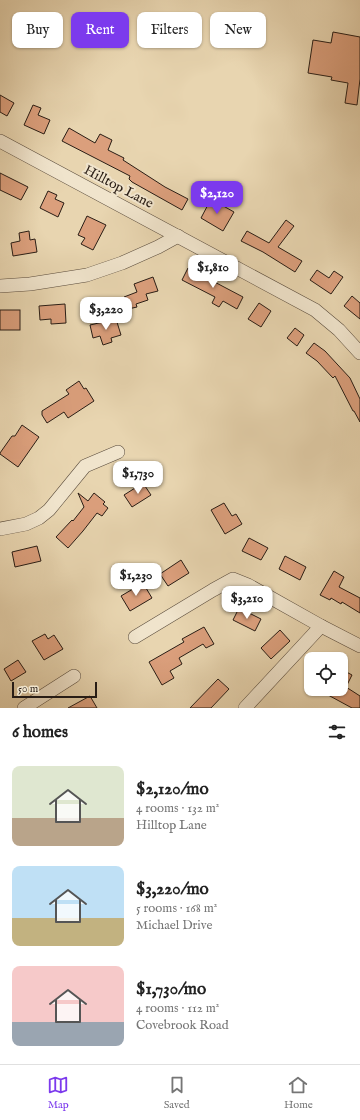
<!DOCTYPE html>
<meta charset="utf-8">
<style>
:root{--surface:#fff;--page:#f6f6f6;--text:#222;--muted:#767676;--line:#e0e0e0;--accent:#7c3aed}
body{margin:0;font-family:"IM FELL English",serif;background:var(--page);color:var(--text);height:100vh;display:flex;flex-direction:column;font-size:15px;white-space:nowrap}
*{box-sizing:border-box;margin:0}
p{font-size:13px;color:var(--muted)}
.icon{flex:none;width:22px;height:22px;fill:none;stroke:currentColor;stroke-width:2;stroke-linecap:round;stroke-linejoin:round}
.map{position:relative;height:708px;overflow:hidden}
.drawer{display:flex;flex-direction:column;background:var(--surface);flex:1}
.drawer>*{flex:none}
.hud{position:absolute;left:12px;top:12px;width:336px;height:36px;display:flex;gap:8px}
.buttons{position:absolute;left:304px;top:652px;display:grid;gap:8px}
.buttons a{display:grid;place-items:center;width:44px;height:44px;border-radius:8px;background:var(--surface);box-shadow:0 1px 3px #0004;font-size:20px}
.scale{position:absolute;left:12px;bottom:10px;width:85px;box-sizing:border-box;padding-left:4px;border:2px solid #291d15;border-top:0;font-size:11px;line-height:14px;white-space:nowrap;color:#291d15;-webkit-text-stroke:3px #f0e4cc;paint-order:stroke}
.price{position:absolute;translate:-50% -34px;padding:0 9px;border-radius:8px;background:#fff;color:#222;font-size:13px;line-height:26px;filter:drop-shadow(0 1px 2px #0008)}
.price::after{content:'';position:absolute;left:50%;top:24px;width:12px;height:9px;margin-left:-6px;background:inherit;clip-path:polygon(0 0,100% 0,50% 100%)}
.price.on{background:var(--accent);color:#fff}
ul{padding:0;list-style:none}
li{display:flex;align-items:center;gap:12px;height:100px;padding:0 12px}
li span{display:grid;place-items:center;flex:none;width:112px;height:80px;border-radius:8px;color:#555}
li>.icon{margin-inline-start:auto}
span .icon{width:48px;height:48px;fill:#fffc;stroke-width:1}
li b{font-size:17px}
h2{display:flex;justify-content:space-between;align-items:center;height:48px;padding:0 12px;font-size:17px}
.chip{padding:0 14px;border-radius:8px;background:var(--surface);box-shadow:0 1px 3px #0004;font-size:14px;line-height:36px}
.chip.on{background:var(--accent);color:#fff}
.menu{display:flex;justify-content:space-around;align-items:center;height:56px;border-top:1px solid var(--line);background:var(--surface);font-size:11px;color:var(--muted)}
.menu a{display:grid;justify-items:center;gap:2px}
.menu .on{color:var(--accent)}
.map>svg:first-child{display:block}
.building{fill:#db9f7c;stroke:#291d15}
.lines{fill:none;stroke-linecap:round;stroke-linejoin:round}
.minor-casing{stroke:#594b3c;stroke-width:14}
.minor{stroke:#f0e4cc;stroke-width:13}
.labels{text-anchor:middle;stroke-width:4;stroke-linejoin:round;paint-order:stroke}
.street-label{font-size:14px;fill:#291d15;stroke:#f0e4cc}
</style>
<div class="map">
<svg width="360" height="708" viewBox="0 0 360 708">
<rect width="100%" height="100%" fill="#e8d5b0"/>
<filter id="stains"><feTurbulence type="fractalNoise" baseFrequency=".005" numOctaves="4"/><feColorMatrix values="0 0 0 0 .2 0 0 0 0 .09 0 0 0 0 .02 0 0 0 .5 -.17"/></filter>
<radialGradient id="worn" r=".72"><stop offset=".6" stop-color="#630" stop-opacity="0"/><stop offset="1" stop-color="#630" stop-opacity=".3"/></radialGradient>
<g class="building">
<polygon points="333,32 360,37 360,79 357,105 345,103 348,83 331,80 332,77 308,73 313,40 331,43"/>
<polygon points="0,95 14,103 7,116 0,112"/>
<polygon points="33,105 41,108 38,115 50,120 44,134 24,125"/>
<polygon points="69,128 95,143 100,134 112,140 108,150 124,158 123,160 165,187 188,199 182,210 132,182 129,179 130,176 62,141"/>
<polygon points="0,173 28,187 21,200 0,190"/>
<polygon points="48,191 57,195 55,199 64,203 58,217 40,208"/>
<polygon points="211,199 234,212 223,231 201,218"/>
<polygon points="87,216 106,225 93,250 81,244 85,238 78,235"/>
<polygon points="286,220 294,226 278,247 302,261 295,272 263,252 241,241 247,231 269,243"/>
<polygon points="29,231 30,240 35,239 37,252 13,256 11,243 20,241 19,233"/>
<polygon points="188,268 243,297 237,309 223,301 219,307 212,303 215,297 182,280"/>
<polygon points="317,270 329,278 334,271 343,277 331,294 310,280"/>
<polygon points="153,277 158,291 146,294 148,300 136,304 137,307 128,309 124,297 137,292 134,284"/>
<polygon points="352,296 360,303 360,319 344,306"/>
<polygon points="259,303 271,311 261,327 248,319"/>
<polygon points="65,304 66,323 51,324 51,319 40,320 39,306"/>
<rect x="0" y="310" width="20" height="20"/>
<polygon points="116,319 121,335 111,338 112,342 103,345 100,336 93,338 90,325"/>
<polygon points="295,328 304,335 297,346 287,338"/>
<polygon points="314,343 325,351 350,378 360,399 360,422 354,411 353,411 335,376 333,378 317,361 306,353"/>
<polygon points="79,381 84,389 86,388 94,401 68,418 64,412 47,423 42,415 42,411 69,394 66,390"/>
<polygon points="22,425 39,437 18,467 0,454 0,453 12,436 15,436"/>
<polygon points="143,483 151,495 132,507 124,495"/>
<polygon points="78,493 88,501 94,493 105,502 103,504 108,508 102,516 97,513 83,531 68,548 56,537 72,520 73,521 84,507"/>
<polygon points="224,503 232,516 236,514 242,524 225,534 211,510"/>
<polygon points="249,538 268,548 261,560 242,551"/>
<polygon points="37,546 41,561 15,567 12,552"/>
<polygon points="285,556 306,567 300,580 279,569"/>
<polygon points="181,560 189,573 168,586 160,574"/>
<polygon points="334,571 344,577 339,587 360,598 360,613 342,602 341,604 331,598 330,600 320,595"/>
<polygon points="143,583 152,598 130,611 121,596"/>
<polygon points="239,608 261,619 255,631 233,620"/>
<polygon points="204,627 214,644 206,648 203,644 179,658 182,664 170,671 174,678 162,685 149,662 184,642 182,639"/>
<polygon points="280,630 290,641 271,659 261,648"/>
<polygon points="45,634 48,639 54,635 63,649 44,660 32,641"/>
<polygon points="18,660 26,672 11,681 4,669"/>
<polygon points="341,669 352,675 346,687 360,696 360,708 352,708 317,689 341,689"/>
<polygon points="218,679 229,689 211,708 190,708"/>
<polygon points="90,696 97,708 68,708"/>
</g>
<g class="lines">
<g class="minor-casing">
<g id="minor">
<polyline points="0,141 315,310 339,330 360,353"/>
<polyline points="0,286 30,284 87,275 122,263 158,247 178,236"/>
<polyline points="0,529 26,524 39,518 49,510 85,466 118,452"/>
<polyline points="135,637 213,590 233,579 248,585 321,626 360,646"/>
<polyline points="24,708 74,676"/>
<polyline points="245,708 321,626"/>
</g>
</g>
<use href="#minor" class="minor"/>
</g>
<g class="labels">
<g class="street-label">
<text transform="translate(119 186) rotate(28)" y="5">Hilltop Lane</text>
</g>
</g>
<rect width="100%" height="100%" filter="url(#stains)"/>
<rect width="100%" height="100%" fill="url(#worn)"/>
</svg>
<div class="buttons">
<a><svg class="icon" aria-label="locate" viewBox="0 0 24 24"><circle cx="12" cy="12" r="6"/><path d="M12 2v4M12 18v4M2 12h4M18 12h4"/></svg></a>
</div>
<div class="scale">50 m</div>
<b class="price on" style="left:217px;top:215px">$2,120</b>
<b class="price" style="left:213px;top:289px">$1,810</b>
<b class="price" style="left:106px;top:331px">$3,220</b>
<b class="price" style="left:138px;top:495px">$1,730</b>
<b class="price" style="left:136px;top:597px">$1,230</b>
<b class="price" style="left:247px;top:620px">$3,210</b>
<div class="hud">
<a class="chip">Buy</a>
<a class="chip on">Rent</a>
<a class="chip">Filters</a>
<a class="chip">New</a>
</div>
</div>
<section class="drawer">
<h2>6 homes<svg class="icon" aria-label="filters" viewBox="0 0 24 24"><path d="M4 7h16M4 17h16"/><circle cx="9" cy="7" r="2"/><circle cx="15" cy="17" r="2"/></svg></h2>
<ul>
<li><span style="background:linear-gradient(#dfe7d0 65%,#b9a48a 0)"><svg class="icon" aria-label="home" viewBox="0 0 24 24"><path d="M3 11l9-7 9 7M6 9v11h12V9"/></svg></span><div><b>$2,120/mo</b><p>4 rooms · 132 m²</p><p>Hilltop Lane</p></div></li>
<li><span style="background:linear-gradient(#bfe0f5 65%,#c2b280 0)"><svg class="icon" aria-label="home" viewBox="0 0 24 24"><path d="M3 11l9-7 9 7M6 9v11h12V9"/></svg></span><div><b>$3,220/mo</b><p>5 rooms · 168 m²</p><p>Michael Drive</p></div></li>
<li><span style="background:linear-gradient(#f6c9c9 70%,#9aa5b1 0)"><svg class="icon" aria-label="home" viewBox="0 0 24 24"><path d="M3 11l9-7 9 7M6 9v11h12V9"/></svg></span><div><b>$1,730/mo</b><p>4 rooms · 112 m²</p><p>Covebrook Road</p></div></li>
</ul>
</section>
<nav class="menu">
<a class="on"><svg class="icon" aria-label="map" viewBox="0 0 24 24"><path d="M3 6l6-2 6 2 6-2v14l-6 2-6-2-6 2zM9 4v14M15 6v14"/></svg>Map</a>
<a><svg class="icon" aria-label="saved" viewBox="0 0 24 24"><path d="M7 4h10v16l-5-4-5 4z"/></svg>Saved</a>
<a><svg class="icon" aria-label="home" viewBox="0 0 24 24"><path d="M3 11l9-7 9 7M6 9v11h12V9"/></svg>Home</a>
</nav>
